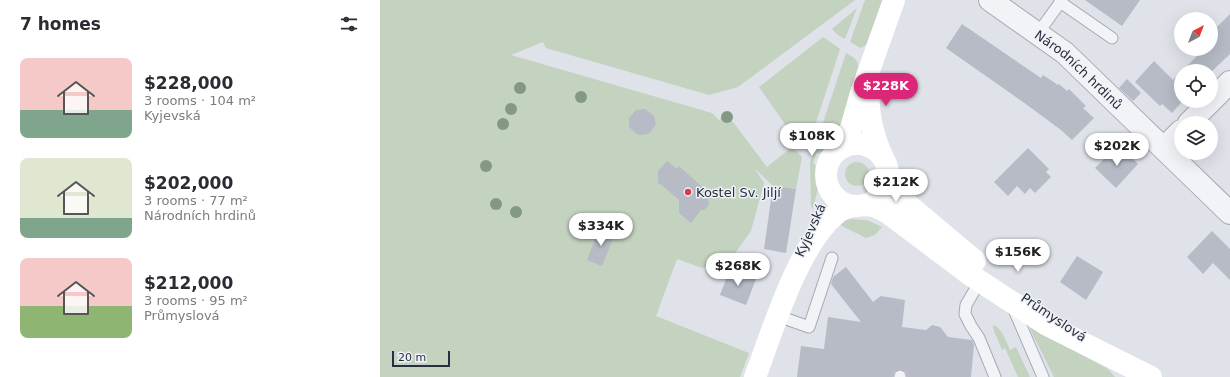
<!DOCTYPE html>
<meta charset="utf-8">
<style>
:root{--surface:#fff;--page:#f7f7f7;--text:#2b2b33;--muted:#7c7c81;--accent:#db2777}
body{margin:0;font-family:"DejaVu Sans",sans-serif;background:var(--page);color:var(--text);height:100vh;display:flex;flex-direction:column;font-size:15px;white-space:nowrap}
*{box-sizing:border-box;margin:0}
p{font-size:13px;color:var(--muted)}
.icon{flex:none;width:22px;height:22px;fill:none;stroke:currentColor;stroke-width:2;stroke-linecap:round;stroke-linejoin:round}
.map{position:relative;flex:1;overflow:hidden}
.sheet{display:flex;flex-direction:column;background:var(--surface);width:380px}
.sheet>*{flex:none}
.needle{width:26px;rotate:42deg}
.buttons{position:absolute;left:794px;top:12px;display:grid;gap:8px}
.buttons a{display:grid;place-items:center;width:44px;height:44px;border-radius:50%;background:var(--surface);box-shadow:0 4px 16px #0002;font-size:20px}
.scale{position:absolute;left:12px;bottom:10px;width:58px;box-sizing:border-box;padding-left:4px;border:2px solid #282f40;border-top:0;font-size:11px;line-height:14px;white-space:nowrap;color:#282f40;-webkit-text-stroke:3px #eff1f6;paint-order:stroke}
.price{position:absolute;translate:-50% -34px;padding:0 9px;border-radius:14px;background:#fff;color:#222;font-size:13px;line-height:26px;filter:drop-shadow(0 1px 2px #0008)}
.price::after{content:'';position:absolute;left:50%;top:24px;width:12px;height:9px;margin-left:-6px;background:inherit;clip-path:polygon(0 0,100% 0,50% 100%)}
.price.current{background:var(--accent);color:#fff}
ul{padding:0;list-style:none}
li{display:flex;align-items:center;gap:12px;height:100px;padding:0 20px}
li span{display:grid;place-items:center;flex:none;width:112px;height:80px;border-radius:8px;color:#555}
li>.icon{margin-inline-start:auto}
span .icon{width:48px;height:48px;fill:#fffc;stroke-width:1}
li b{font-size:17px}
h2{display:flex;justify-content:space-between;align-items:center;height:48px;padding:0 20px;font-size:17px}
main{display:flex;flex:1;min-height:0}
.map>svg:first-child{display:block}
.green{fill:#c3d3c0}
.building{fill:#b6bbc6}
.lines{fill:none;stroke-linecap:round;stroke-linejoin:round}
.lane-casing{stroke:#a4a9b3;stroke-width:13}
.street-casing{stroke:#a4a9b3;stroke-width:24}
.lane{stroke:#f2f3f7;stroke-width:11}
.street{stroke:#f2f3f7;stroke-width:22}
.secondary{stroke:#fff;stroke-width:22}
.tree{fill:#849985}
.poi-dot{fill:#d2404b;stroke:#eff1f6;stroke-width:1.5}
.labels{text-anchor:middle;stroke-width:3;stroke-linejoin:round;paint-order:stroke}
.street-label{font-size:13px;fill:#282f40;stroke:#eff1f6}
.poi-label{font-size:13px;fill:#282f40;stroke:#eff1f6;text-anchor:start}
</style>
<main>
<section class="sheet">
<h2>7 homes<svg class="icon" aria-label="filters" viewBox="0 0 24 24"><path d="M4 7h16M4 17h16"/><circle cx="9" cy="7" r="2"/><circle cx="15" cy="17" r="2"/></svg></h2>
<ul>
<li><span style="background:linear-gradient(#f6c9c9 65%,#7fa58c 0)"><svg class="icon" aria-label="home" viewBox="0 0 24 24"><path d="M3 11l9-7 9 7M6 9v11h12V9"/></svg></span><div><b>$228,000</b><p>3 rooms · 104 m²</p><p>Kyjevská</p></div></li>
<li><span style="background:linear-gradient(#dfe7d0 75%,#7fa58c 0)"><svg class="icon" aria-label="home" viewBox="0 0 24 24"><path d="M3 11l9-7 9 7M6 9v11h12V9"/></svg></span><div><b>$202,000</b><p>3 rooms · 77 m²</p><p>Národních hrdinů</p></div></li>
<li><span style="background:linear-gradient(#f6c9c9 60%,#8fb573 0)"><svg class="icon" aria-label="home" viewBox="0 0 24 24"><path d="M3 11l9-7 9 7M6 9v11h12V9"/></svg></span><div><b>$212,000</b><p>3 rooms · 95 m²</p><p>Průmyslová</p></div></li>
</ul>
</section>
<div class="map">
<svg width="850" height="377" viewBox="0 0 850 377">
<rect width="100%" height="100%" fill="#dfe2e9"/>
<g class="green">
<polygon points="0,0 475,0 358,87 329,95 166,48 163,42 131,55 332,113 339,120 347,114 387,167 412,147 422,157 416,189 393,186 375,169 384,183 371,231 351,259 322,268 297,259 276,316 369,353 360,377 0,377"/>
<polygon points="485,0 503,0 486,45 481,48 470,42"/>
<polygon points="477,8 465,39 458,35 452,29"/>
<polygon points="443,37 460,49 427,150 416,140 379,87"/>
<path d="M466,53C473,57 478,59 478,67L467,116L445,152L436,154L433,163C444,172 437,197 432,209L431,206L430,162Z"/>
<circle cx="477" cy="174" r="12"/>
<polygon points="470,219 487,220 502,227 495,235 486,238 456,223"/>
<path d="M614,325C623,330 626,341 630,350L636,347L650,377H638L625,348L622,350L614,331L613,326Z"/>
<polygon points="651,327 728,369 735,377 674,377 650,329"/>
</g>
<g class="building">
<polygon points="705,0 760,0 742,26"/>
<polygon points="850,14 850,54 831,72 831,71 802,71 824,49 831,49 831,33"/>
<polygon points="582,24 661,78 663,75 678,85 679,84 687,91 689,89 706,106 703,108 714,118 692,140 681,130 643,102 566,48"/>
<polygon points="774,61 793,80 801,72 801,103 792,113 782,104 780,106 755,82"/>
<polygon points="747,79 761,93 753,101 739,88"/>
<polygon points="265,109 274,116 276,125 268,134 258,135 249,127 249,118 256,110"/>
<polygon points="648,148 669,169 666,172 671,177 655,193 650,188 645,194 637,186 628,196 614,182"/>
<polygon points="741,148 758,164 736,188 715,168 734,149 738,152"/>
<polygon points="287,161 297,169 299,166 322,187 328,197 329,205 324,210 321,210 311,223 299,213 299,200 283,186 278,183 278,171"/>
<polygon points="393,186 416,189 406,253 384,249"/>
<polygon points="219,228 235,234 222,266 207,260"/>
<polygon points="832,231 850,249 850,280 833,263 823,274 807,257"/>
<polygon points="697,256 723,272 706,300 680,282"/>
<polygon points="466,267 493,302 501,296 525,300 522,327 546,330 552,325 560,327 568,337 592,340 594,345 591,377 527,377 526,372 520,369 514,372 513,377 417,377 421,346 444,349 448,317 481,322 451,284 453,277"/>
<polygon points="350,269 376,279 366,305 340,295"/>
</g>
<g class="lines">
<g class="lane-casing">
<g id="lane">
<polyline points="680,2 732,38"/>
<polyline points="658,33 682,0"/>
<polyline points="600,281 586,305 585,314 591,326 599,338 615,377"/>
<polyline points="632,305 663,377"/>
<polyline points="398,316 429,327 452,258"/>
<polyline points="520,377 520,376"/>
</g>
</g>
<g class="street-casing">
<g id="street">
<path id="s1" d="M610,0L685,53L850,213"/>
<polyline points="809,123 850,82"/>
<polyline points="784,148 801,131"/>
</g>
</g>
<use href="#lane" class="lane"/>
<use href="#street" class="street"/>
<g class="secondary">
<path d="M489,89C487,114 493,136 503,158"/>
<circle cx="477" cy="175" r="31"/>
<polyline points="454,153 467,137 471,128 481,93 514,0"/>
<polyline points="508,173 512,187 519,197 595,261"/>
<polyline points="485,205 494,206 508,213 589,274 667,325 771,377"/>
<path d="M375,377C393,330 418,245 456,214C461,209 467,208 473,206"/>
</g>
</g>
<g class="tree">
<circle cx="140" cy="88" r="6"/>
<circle cx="201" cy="97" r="6"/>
<circle cx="131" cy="109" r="6"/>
<circle cx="347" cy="117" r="6"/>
<circle cx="123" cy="124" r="6"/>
<circle cx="106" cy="166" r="6"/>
<circle cx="116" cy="204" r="6"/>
<circle cx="136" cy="212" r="6"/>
</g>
<circle class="poi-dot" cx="308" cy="192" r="4"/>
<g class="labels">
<g class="street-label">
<text dy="5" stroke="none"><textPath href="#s1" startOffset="113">Národních hrdinů</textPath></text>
<text transform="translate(430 230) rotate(-66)" y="5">Kyjevská</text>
<text transform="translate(674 317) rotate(34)" y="5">Průmyslová</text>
</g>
<g class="poi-label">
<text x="316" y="197">Kostel Sv. Jiljí</text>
</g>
</g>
</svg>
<div class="buttons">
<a><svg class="needle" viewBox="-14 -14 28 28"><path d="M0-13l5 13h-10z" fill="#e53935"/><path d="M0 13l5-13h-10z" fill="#7c7c81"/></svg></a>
<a><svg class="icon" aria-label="locate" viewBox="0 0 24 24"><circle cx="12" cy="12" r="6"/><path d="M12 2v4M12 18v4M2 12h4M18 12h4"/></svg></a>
<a><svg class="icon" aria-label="layers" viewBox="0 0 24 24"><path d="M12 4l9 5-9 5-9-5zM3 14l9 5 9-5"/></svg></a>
</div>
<div class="scale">20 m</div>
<b class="price current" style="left:506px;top:107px">$228K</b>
<b class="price" style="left:432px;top:157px">$108K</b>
<b class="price" style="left:737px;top:167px">$202K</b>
<b class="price" style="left:516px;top:203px">$212K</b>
<b class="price" style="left:221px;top:247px">$334K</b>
<b class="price" style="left:638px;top:273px">$156K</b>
<b class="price" style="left:358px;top:287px">$268K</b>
</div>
</main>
